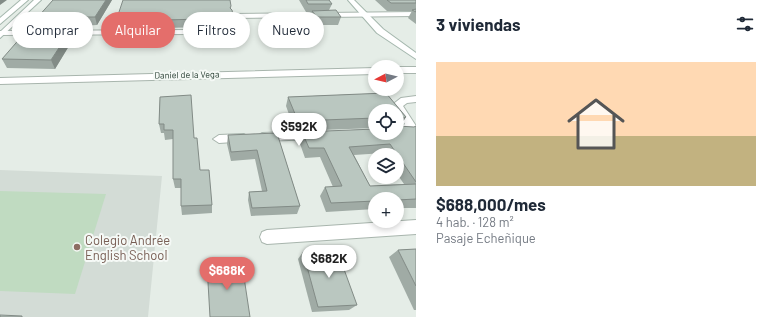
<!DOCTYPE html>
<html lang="es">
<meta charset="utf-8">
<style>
:root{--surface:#fff;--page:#f2f2f3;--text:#1f2937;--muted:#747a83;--line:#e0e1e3;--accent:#e46e6b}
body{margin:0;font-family:Barlow,sans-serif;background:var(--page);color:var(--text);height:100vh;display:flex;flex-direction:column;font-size:15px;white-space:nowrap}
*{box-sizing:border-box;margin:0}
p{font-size:13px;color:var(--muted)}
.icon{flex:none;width:22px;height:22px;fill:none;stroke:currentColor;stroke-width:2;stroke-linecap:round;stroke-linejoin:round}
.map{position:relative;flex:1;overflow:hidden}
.side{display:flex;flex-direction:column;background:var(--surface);width:360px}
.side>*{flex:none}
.top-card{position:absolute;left:12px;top:12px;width:344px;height:36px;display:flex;gap:8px}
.needle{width:26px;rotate:263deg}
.tools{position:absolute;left:368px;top:60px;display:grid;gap:8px}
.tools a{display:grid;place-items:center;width:36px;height:36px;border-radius:50%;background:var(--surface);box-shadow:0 2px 6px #0003;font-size:20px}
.price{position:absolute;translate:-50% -34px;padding:0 9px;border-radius:14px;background:#fff;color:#222;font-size:13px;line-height:26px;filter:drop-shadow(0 1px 2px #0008)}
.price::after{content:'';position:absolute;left:50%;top:24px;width:12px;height:9px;margin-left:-6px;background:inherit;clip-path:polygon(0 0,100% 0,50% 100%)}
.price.on{background:var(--accent);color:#fff}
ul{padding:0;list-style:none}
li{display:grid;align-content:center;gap:8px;height:212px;padding:0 20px}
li+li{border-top:1px solid var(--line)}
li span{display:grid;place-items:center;height:124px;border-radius:0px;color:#555}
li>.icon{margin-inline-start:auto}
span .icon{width:72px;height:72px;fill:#fffc;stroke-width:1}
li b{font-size:17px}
h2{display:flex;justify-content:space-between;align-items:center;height:48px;padding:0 20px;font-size:17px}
.tag{padding:0 14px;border-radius:18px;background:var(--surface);box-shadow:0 2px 6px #0003;font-size:14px;line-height:36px}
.tag.on{background:var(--accent);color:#fff}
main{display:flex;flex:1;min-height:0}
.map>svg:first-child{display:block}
.built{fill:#d3dcd6}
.green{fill:#c0dbc1}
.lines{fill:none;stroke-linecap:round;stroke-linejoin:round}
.street-casing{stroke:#a8b5ad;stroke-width:2}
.secondary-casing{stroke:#a4b7ad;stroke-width:2}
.street{fill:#fff;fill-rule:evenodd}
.secondary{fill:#fff;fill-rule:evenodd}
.wall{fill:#a0aba5;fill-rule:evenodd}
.shaded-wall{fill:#828b86}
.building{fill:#bac7c0;stroke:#828b86}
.education-dot{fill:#8d6e63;stroke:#f5f9f6;stroke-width:1.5}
.labels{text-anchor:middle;stroke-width:4;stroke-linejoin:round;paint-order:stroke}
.far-street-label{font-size:9px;fill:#263d31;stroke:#f5f9f6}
.near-education-label{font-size:13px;fill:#785e54;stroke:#f5f9f6;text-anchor:start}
</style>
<main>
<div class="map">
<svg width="416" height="317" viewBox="0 0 416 317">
<rect width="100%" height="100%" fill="#e5ede7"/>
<polygon class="built" points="0,170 162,176 148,317 0,317"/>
<polygon class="green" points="0,191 106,194 75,294 0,291"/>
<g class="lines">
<g class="street-casing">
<g id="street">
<polygon points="416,12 416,16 234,18 231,16 234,14"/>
<polygon points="191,30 195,32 194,34 0,35 0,31 2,31"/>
<rect x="397" y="67" width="19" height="6"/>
<polygon points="375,68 375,74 0,84 0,78"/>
<polygon points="416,96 416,102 407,103 403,106 416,126 407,135 393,135 392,133 397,133 397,128 400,128 405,124 392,105 401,98"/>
<polygon points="316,131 322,135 316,139 262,141 256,137 262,133"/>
<polygon points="244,134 250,138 248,141 219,143 213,139 219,135"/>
<polygon points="416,220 416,234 267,244 262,242 260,237 262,232 267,230"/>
</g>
</g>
<g class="secondary-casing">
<g id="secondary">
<polygon points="21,0 28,0 0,24 0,18"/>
<polygon points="34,0 41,0 0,38 0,32"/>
<polygon points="348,0 354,0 383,29 416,53 416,59 377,33"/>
</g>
</g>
<use href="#street" class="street"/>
<use href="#secondary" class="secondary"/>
</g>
<g class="wall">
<polygon points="53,0 112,0 97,25 81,26 79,29 73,29 75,36 55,69 7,68 2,59 38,28 35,21"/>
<polygon points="299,0 329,0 332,4 329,10 341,17 338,25 314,25 310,19 312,12 306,12"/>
<polygon points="375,0 416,0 416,24 408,18 412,11 387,11"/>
<polygon points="231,6 231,9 235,25 234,33 207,33 207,30 202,31 202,27 130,29 119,27 117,18"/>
<path d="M386,93L406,117L400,126H399L414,127L416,126V208H397V199H375V209L326,212L320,196L325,187H333L320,157L305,158L299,141L302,132L375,129V133H397V111H375V128L295,131L286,106L288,97ZM384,153L385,155H397V174L404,184L370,186L354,155Z"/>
<polygon points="160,97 194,138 200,170 212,205 212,213 182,215 181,206 181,188 175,188 173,179 173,139 165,140 164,133 161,133 159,124"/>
<polygon points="277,133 300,206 297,214 251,216 248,200 249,192 262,191 255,159 231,161 227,144 228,135"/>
<polygon points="416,249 416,310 414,310 389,257 398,250"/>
<polygon points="303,252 357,305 349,310 312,312 298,259"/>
</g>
<g class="shaded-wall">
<polygon points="0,0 7,0 0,5"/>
<polygon points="106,0 112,0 97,25 95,17"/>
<polygon points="79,17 81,26 79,29 76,21"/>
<polygon points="207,22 207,30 202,31 202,23"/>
<polygon points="72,28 75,36 55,69 51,60"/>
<polygon points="406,117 400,126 399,126 402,122 402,118"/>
</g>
<g class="building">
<polygon points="53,0 106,0 95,17 79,17 76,21 35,21 37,18"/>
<polygon points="123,0 230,0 231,6 230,8 232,10 235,25 207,25 207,22 202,23 202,19 128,21 117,18"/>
<polygon points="306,0 329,0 332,4 308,4"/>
<polygon points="387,0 416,0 416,3 391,3"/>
<polygon points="416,9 416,12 412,10"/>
<polygon points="336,10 341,17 317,17 312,11"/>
<polygon points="29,28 72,28 51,60 2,59"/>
<polygon points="386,93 406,117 402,118 402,122 397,123 398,126 414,127 416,126 416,182 390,144 349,147 370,186 416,184 416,199 397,200 397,199 375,199 375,201 331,203 325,187 342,186 324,148 309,148 302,132 375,129 375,133 397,133 397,111 375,111 375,118 298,121 288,97"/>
<polygon points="191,95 194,138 197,138 200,170 209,170 212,205 181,206 181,179 173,179 173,130 164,130 164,124 159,124 160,97"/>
<polygon points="277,133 300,206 252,208 249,192 267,191 257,150 231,152 228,135"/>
<polygon points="416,249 416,286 398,250"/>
<polygon points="337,250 357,305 318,307 303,252"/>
<polygon points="242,264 250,317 210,317 207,265"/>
<polygon points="0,315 22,316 22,317 0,317"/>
</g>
<circle class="education-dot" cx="77" cy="247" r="4"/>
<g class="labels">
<g class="far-street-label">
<text transform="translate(187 75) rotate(-1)" y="3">Daniel de la Vega</text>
</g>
<g class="near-education-label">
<text x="85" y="245">Colegio Andrée<tspan x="85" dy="15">English School</tspan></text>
</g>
</g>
</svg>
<div class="tools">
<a><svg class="needle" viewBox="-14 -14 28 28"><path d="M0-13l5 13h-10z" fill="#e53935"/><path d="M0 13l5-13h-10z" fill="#747a83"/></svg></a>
<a><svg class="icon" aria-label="locate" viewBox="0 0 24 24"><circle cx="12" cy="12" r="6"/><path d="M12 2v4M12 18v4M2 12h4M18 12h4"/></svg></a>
<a><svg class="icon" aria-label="layers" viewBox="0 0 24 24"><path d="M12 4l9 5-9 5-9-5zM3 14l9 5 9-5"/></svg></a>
<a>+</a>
</div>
<b class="price" style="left:299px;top:147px">$592K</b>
<b class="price" style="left:329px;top:279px">$682K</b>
<b class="price on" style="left:227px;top:291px">$688K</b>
<div class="top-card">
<a class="tag">Comprar</a>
<a class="tag on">Alquilar</a>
<a class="tag">Filtros</a>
<a class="tag">Nuevo</a>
</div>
</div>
<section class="side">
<h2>3 viviendas<svg class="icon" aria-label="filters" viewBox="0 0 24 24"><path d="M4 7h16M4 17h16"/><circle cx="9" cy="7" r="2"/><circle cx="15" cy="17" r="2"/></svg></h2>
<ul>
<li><span style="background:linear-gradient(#ffd9b3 60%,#c2b280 0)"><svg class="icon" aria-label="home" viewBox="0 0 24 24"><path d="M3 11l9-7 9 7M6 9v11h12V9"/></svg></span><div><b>$688,000/mes</b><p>4 hab. · 128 m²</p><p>Pasaje Echeñique</p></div></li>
</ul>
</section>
</main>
